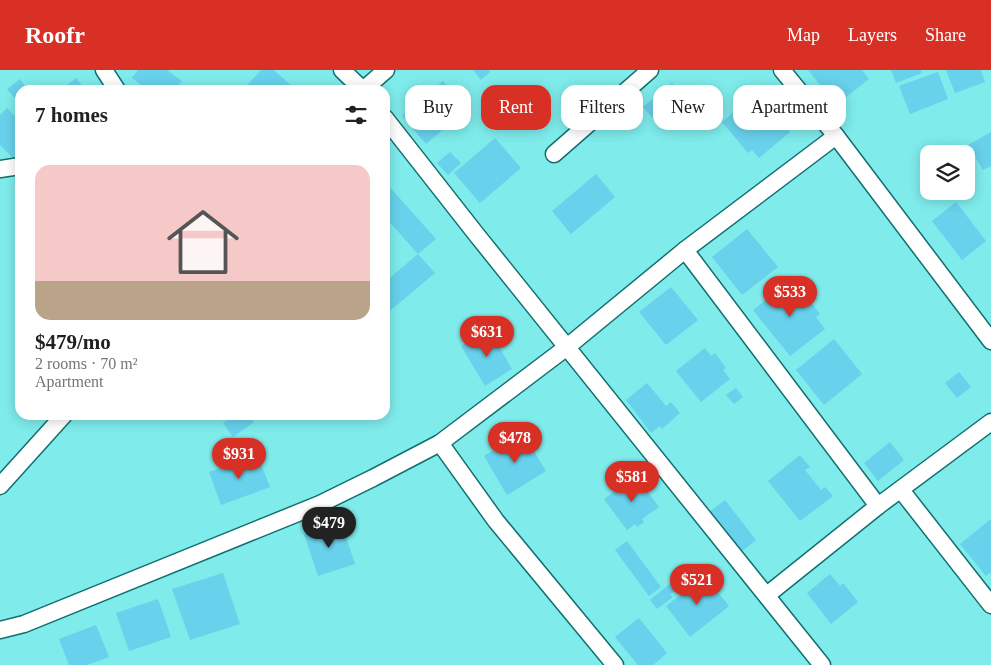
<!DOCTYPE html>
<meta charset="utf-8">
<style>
:root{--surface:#fff;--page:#f2f2f2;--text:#202124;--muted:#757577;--accent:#d93025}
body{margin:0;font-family:Georgia,serif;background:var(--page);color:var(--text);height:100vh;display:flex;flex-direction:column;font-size:19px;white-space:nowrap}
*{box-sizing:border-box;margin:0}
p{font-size:16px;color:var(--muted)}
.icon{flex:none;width:28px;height:28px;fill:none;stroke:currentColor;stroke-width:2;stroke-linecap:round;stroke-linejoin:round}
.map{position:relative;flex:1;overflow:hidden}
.sheet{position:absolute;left:15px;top:15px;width:375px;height:335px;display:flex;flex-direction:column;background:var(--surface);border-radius:15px;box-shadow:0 2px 12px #0003}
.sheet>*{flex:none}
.hud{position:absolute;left:405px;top:15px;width:475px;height:45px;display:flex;gap:10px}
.buttons{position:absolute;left:920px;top:75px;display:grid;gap:10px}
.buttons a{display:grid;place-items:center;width:55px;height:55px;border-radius:10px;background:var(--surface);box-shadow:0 2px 12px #0003;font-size:25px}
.price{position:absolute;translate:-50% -42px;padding:0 11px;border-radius:18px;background:var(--accent);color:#fff;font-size:16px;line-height:32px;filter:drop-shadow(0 1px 2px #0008)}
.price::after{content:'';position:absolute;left:50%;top:30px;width:15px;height:11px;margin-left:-8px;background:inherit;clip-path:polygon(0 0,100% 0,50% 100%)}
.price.selected{background:#222;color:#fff}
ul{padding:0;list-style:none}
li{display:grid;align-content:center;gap:10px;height:265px;padding:0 20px}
li span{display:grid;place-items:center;height:155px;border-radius:15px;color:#555}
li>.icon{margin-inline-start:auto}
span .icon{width:90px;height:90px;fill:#fffc;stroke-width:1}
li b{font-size:21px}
h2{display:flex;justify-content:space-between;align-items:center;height:60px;padding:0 20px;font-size:21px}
.pill{padding:0 18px;border-radius:15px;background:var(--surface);box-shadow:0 2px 12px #0003;font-size:18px;line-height:45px}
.pill.selected{background:var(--accent);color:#fff}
header{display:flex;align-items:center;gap:30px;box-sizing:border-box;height:70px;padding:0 25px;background:var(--accent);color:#fff}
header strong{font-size:24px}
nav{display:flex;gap:28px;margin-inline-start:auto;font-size:18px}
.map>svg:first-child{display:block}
.building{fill:#68d1eb}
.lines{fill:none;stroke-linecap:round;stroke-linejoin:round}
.minor-casing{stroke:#116f70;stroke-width:19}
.minor{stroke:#fff;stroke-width:16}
</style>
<header>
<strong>Roofr</strong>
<nav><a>Map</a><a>Layers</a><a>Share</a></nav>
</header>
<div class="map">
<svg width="991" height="595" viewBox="0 0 991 595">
<rect width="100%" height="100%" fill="#7febeb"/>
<g class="building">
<polygon points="138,0 167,0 182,11 175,20 148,20 132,8"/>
<polygon points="261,0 274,0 296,20 243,20"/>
<polygon points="473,0 489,0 490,2 481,10"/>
<polygon points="808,0 862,0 869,9 836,35"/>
<polygon points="891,0 921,0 922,3 896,13"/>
<polygon points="946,0 981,0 985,12 955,23"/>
<polygon points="938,2 948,29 910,44 899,16"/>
<polygon points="76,8 86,20 61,20"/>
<polygon points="20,9 28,20 20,20 20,35 7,19"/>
<polygon points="443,11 467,39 426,74 402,46"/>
<polygon points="672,13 693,38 678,51 676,48 662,59 643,37"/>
<polygon points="757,23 765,32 769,30 788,52 785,55 790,62 759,88 752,80 748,83 722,52"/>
<polygon points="7,38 20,51 20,87 16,91 0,75 0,45"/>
<polygon points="991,62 991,96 983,100 968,75"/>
<polygon points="495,68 521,98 480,133 454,103"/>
<polygon points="450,82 461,93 448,105 437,93"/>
<polygon points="596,104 615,127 571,164 552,141"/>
<polygon points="386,113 436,169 418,184 385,147"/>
<polygon points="956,132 986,171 962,190 932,151"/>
<polygon points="747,159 778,197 742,225 712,187"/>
<polygon points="418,184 435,203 385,245 385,212"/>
<polygon points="788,212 799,225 803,222 820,244 816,247 825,259 790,286 753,240"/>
<polygon points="671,217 698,250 666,275 639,242"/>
<polygon points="489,260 512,299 485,316 461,276"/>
<polygon points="834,269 862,304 824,335 796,300"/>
<polygon points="705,278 711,286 715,283 726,298 723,300 730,309 701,332 676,301"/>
<polygon points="959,302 971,317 957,328 945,313"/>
<polygon points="647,313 666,336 671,332 680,343 662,359 660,356 651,363 626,330"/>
<polygon points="736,318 743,327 734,334 726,325"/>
<polygon points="234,345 248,345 254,352 233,367 223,353"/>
<polygon points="522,362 546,401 507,425 484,386"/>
<polygon points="890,372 904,390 878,411 864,393"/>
<polygon points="257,384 270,417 221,435 209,402"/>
<polygon points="800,385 810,397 805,400 821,420 825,417 833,426 800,451 768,411"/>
<polygon points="636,406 659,437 642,449 644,452 637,457 635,454 627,460 604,429"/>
<polygon points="725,430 756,470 741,482 709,442"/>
<polygon points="991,449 991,502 986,506 960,474"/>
<polygon points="341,452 355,494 318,506 304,464"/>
<polygon points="627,471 661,517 649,526 615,480"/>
<polygon points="223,503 240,554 190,570 172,519"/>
<polygon points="830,504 840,516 843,513 858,532 831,554 807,523"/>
<polygon points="705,506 729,536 690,567 666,536"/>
<polygon points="672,512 678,519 670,524 673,527 657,539 650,530"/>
<polygon points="158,529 171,567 129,581 116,543"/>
<polygon points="639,548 667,583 653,595 638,595 615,567"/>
<polygon points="96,555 109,587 87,595 69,595 59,569"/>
</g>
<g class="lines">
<g class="minor-casing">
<g id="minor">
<polyline points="104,0 117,20"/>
<polyline points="342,0 363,20"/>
<polyline points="782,0 836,66 991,271"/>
<polyline points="363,20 386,0"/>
<polyline points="385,48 476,164 822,595"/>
<polyline points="554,84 650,0"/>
<polyline points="0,99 20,96"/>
<polyline points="685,180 878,436"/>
<polyline points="440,373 496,451 615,595"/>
<polyline points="0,416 64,345"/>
<polyline points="901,420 991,535"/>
<polyline points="767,525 878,436 991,352"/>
<polyline points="0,560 24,554 320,434 373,408 440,373 567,277 685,180 836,66"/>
</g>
</g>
<use href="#minor" class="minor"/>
</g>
</svg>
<div class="buttons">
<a><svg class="icon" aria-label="layers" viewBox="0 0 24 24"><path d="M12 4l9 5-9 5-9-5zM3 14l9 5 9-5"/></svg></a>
</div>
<b class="price" style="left:790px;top:248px">$533</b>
<b class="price" style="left:487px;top:288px">$631</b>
<b class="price" style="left:515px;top:394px">$478</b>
<b class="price" style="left:239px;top:410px">$931</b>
<b class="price" style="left:632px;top:433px">$581</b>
<b class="price selected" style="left:329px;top:479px">$479</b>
<b class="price" style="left:697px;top:536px">$521</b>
<div class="hud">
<a class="pill">Buy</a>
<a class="pill selected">Rent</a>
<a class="pill">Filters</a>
<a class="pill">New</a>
<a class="pill">Apartment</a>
</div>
<section class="sheet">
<h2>7 homes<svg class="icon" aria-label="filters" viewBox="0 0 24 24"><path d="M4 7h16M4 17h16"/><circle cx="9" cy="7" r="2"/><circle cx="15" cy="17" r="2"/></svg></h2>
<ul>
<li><span style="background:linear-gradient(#f6c9c9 75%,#b9a48a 0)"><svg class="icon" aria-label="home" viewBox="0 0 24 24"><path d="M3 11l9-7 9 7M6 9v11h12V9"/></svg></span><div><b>$479/mo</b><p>2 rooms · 70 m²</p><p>Apartment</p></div></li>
</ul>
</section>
</div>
